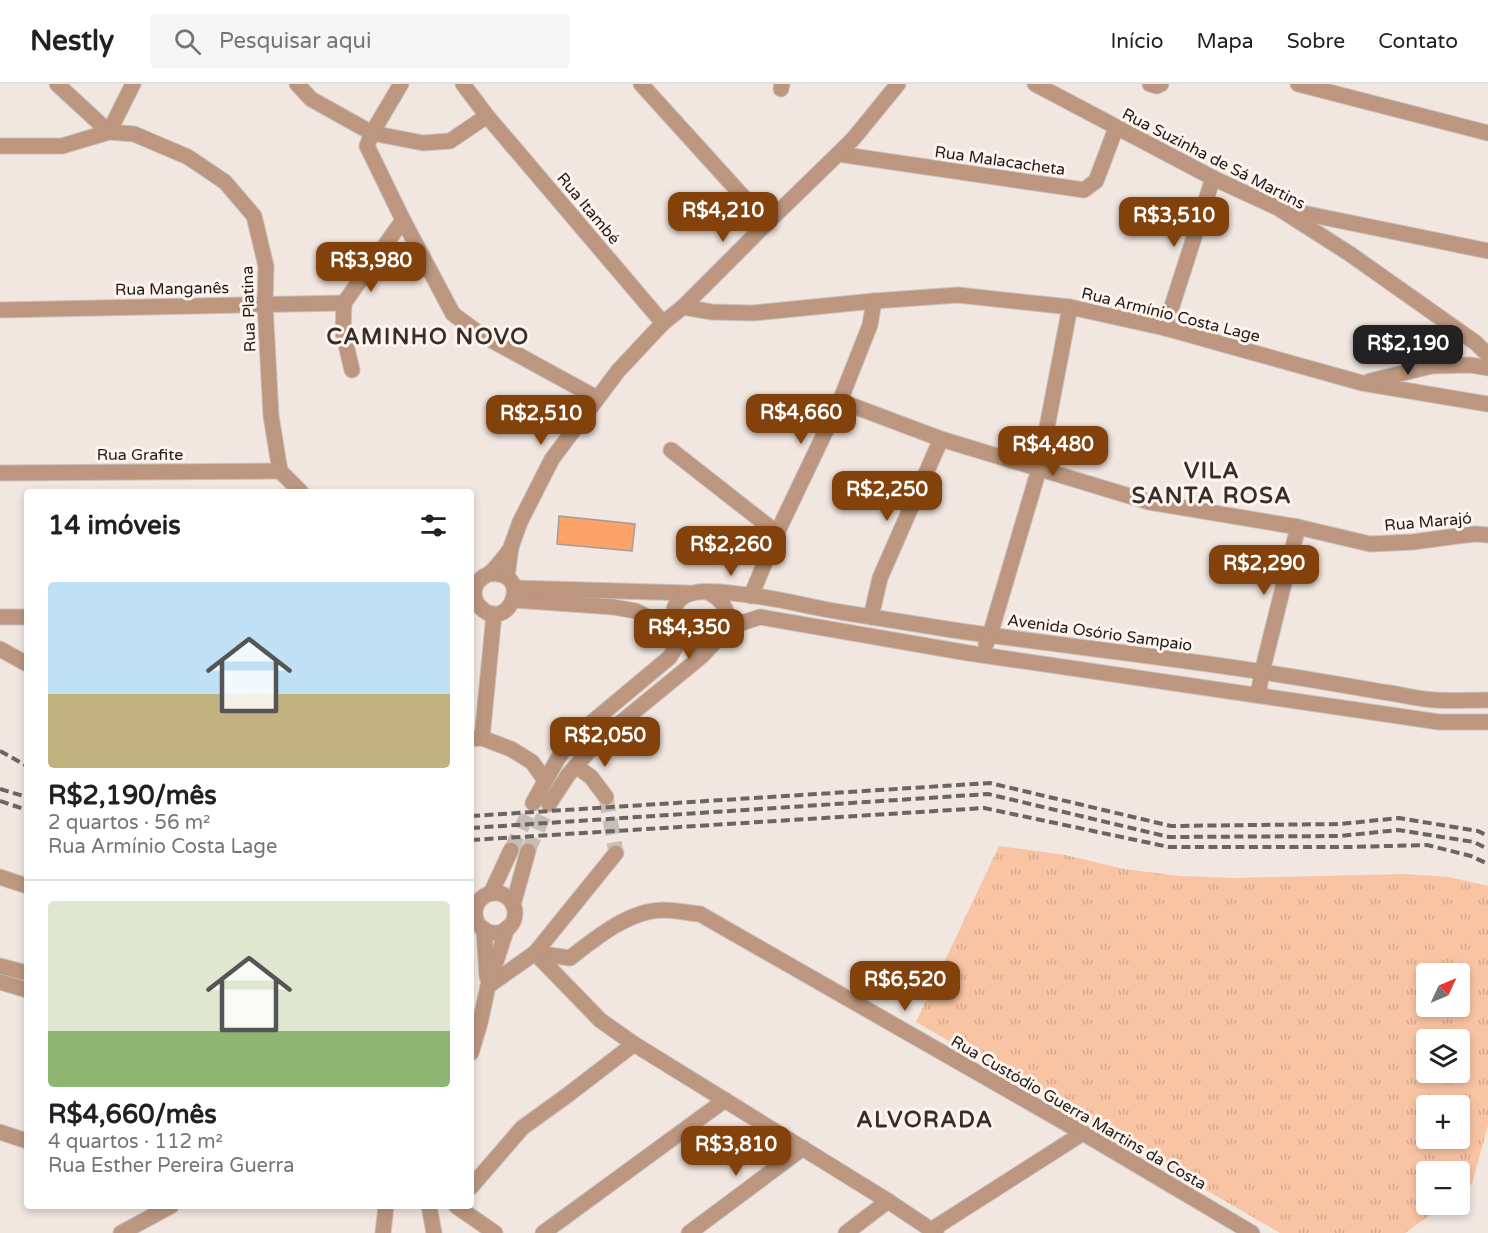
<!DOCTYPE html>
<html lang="pt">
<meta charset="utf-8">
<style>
:root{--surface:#fff;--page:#f6f6f6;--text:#202124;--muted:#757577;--line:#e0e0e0;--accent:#83420c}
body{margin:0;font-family:"Varela Round",sans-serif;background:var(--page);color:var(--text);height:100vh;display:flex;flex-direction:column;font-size:22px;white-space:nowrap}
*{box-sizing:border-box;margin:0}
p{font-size:20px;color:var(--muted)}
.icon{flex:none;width:33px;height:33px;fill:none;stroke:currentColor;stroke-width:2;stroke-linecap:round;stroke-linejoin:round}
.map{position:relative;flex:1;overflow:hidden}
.sheet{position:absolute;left:24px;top:405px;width:450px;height:720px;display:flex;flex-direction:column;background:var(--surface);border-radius:6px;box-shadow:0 3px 9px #0003}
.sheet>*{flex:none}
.needle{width:39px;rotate:46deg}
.tools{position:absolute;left:1416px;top:879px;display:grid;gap:12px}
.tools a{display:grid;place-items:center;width:54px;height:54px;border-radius:6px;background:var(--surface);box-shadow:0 3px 9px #0003;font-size:30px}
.price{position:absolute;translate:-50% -51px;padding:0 14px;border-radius:12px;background:var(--accent);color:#fff;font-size:20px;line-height:39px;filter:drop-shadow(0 2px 3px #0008)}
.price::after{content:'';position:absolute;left:50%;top:36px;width:18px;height:14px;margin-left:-9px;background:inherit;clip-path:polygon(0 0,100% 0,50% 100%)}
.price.selected{background:#222;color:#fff}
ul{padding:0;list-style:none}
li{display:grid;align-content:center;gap:12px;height:318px;padding:0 24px}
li+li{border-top:2px solid var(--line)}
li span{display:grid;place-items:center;height:186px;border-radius:6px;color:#555}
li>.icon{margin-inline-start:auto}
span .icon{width:108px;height:108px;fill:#fffc;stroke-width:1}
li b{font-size:26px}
h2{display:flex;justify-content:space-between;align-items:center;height:72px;padding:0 24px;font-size:26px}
header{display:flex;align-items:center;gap:36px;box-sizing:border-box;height:84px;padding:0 30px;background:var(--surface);border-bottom:2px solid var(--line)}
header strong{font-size:28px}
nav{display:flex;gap:33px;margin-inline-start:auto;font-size:21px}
.search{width:420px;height:54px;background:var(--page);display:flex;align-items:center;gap:15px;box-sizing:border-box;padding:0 21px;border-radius:6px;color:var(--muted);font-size:22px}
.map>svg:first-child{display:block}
.grass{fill:url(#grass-tufts);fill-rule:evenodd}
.building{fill:#fca36a;stroke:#a49b95;stroke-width:1.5}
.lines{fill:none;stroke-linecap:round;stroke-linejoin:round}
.minor-tunnel{stroke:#c7bdb8;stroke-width:15;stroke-dasharray:15 8;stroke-linecap:butt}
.minor-casing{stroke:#cbc1bc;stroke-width:17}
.minor{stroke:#bc967e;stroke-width:15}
.rail{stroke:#6b6561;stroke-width:4;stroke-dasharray:9 4.5;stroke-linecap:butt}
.labels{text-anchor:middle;stroke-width:6;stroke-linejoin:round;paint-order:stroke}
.street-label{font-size:16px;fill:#1f1b19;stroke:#fef4ed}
.district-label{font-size:22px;font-weight:bold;letter-spacing:1.5px;fill:#362e2a;stroke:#fef4ed}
</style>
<header>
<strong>Nestly</strong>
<div class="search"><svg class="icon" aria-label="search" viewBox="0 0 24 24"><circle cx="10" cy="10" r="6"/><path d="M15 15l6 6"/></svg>Pesquisar aqui</div>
<nav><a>Início</a><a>Mapa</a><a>Sobre</a><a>Contato</a></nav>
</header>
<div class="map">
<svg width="1488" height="1149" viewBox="0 0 1488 1149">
<defs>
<pattern id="grass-tufts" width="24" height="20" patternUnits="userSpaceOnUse" patternTransform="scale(1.5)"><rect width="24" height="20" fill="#f9c4a3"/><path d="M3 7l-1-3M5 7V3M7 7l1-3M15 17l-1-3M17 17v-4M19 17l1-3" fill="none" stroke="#d5a88c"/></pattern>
</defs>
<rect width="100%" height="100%" fill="#f1e6e0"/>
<path class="grass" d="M999,762L1065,771L1124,785L1180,792L1234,794L1404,790L1449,793L1488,802V1041L1472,1100L1460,1109V1088H1426V1120L1444,1121L1405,1149H1280L916,938ZM1426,890H1460V922H1426ZM1426,956H1460V988H1426ZM1426,1022H1460V1054H1426Z"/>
<polygon class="building" points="559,432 635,440 632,467 557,460"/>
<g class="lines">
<g class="minor-tunnel">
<polyline points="606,713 616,769"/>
<polyline points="511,766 533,719"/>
<polyline points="528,767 549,720"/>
</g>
<g class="minor-casing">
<g id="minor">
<polyline points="57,0 109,48"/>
<polyline points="297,0 311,15 372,49 423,59 450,57 487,32"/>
<polyline points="401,0 372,49 367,62 403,136 453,230 480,250 597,314"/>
<polyline points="463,0 487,32 663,239"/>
<polyline points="641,0 767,139"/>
<polyline points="1035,0 1213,94 1278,124 1350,170 1476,259 1488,271"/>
<polyline points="1150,0 1157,2 1161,0"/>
<polyline points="1298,0 1488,49"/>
<polyline points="781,5 782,0"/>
<polyline points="109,48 133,0"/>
<polyline points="0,62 62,62 109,48 134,50 188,73 225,98 254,132 266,182 265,220 271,332 280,387 301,408"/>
<polyline points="838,70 1084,106 1096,97 1116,44"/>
<polyline points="1288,126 1488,167"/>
<polyline points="683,223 712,228 753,229 874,217 958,211 1070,223 1165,244 1362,299 1488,320"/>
<polyline points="0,226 344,219"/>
<polyline points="1165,244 1213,94"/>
<polyline points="352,286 343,248 344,219 403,136"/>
<polyline points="1370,297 1432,282 1471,281 1488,284"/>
<polyline points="840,317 941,355 1149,418 1298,443 1370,460 1413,458 1457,452 1476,450 1488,451"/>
<polyline points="671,366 777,449"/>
<polyline points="0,389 280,387"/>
<path d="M489,490C536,486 508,552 480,523C472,515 472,501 482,494C484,492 487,491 490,489C498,482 505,472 511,464"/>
<polyline points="507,493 511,463 520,438 552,375 618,287 663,239 683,223 767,139 838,70 854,54 898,0"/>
<polyline points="514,504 689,509"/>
<path d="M707,508C748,526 718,574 687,558C679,553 673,544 673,535C672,496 724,509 748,511C775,514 802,521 829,526C870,533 911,539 953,546C1056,561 1160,572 1263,588C1303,594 1343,601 1383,608C1400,610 1417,615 1435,616C1452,617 1470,616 1488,616"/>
<polyline points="751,512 777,449 840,317 870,241 874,217"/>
<polyline points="514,516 613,523 636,527 676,547"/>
<polyline points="0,533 27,533"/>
<polyline points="871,533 880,494 941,355"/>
<polyline points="726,544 760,533 968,569 1439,638 1488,638"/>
<polyline points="986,560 990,551 1039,385 1070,223"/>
<polyline points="0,565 27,580"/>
<polyline points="1258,611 1262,588 1298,443"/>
<polyline points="482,654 494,530"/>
<polyline points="471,655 482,654 511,665 532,678 545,696"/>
<polyline points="576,682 591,693 606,713"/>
<polyline points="533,719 557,676 565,664 585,644 670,573 681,554"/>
<polyline points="549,720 568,691 597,658 702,572 715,558"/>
<polyline points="0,793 27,802"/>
<polyline points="491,809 511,766"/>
<circle cx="495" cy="829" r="20"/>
<polyline points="513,821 528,767"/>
<polyline points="484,845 487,893"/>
<path d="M535,869L570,874C596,854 628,827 662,826C675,826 688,829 700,830L1083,1049L1252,1149"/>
<polyline points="535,869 600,936 634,960 888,1117 936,1149"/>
<polyline points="0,882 27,889"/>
<polyline points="0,898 27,906"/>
<polyline points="488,902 535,869 616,769"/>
<polyline points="471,969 480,939 488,902 507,844"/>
<polyline points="0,1048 27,1057"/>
<polyline points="471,1103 522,1044 569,1010 634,960"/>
<polyline points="429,1122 434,1149"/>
<polyline points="456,1122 495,1149"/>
<polyline points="931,1146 1083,1049"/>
<polyline points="121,1149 171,1122"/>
<polyline points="383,1149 386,1122"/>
<polyline points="543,1149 725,1016"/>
<polyline points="689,1149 803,1064"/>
<polyline points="846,1149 888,1117"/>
</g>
</g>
<use href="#minor" class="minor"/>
<g class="rail">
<polyline points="0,667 27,682"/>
<polyline points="0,705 27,713"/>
<polyline points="0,717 27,726"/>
<polyline points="471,732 990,699 1171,742 1340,740 1399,734 1478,747 1488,752"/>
<polyline points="471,744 988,710 1169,753 1340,752 1398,746 1474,758 1488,765"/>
<polyline points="471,756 984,724 1169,763 1350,763 1427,761 1471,772 1488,780"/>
</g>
</g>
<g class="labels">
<g class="street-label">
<text transform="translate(1214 74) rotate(27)" y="6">Rua Suzinha de Sá Martins</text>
<text transform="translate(1000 76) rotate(8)" y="6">Rua Malacacheta</text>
<text transform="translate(589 124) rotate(50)" y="6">Rua Itambé</text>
<text transform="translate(172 204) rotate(-1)" y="6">Rua Manganês</text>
<text transform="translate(248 225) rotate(-92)" y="6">Rua Platina</text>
<text transform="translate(1171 230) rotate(14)" y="6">Rua Armínio Costa Lage</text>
<text x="140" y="376">Rua Grafite</text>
<text transform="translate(1428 437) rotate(-5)" y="6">Rua Marajó</text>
<text transform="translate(1100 548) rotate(8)" y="6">Avenida Osório Sampaio</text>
<text transform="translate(1079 1028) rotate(30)" y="6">Rua Custódio Guerra Martins da Costa</text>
</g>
<g class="district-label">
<text x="428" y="260">CAMINHO NOVO</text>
<text x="1212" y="394">VILA<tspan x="1212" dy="25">SANTA ROSA</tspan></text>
<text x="925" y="1043">ALVORADA</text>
</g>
</g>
</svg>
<div class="tools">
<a><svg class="needle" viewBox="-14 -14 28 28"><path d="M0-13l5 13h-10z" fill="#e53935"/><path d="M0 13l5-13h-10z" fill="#757577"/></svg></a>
<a><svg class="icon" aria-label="layers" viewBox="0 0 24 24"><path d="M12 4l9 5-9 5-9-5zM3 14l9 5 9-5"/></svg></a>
<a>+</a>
<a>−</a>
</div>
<b class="price" style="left:723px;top:159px">R$4,210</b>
<b class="price" style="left:1174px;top:164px">R$3,510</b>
<b class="price" style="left:371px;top:209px">R$3,980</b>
<b class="price selected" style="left:1408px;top:292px">R$2,190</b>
<b class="price" style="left:801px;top:361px">R$4,660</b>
<b class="price" style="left:541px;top:362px">R$2,510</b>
<b class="price" style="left:1053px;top:393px">R$4,480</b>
<b class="price" style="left:887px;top:438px">R$2,250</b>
<b class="price" style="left:731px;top:493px">R$2,260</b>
<b class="price" style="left:1264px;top:512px">R$2,290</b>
<b class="price" style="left:689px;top:576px">R$4,350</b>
<b class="price" style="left:605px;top:684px">R$2,050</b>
<b class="price" style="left:905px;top:928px">R$6,520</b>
<b class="price" style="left:736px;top:1093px">R$3,810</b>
<section class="sheet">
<h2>14 imóveis<svg class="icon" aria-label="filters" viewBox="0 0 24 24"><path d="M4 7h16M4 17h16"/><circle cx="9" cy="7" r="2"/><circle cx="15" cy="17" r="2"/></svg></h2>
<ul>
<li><span style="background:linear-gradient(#bfe0f5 60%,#c2b280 0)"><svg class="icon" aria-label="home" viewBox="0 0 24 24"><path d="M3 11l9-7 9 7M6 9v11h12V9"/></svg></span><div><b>R$2,190/mês</b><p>2 quartos · 56 m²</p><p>Rua Armínio Costa Lage</p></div></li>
<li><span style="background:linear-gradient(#dfe7d0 70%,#8fb573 0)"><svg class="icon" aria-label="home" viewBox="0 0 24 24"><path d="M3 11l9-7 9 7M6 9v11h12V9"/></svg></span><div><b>R$4,660/mês</b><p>4 quartos · 112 m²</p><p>Rua Esther Pereira Guerra</p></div></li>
</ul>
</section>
</div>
